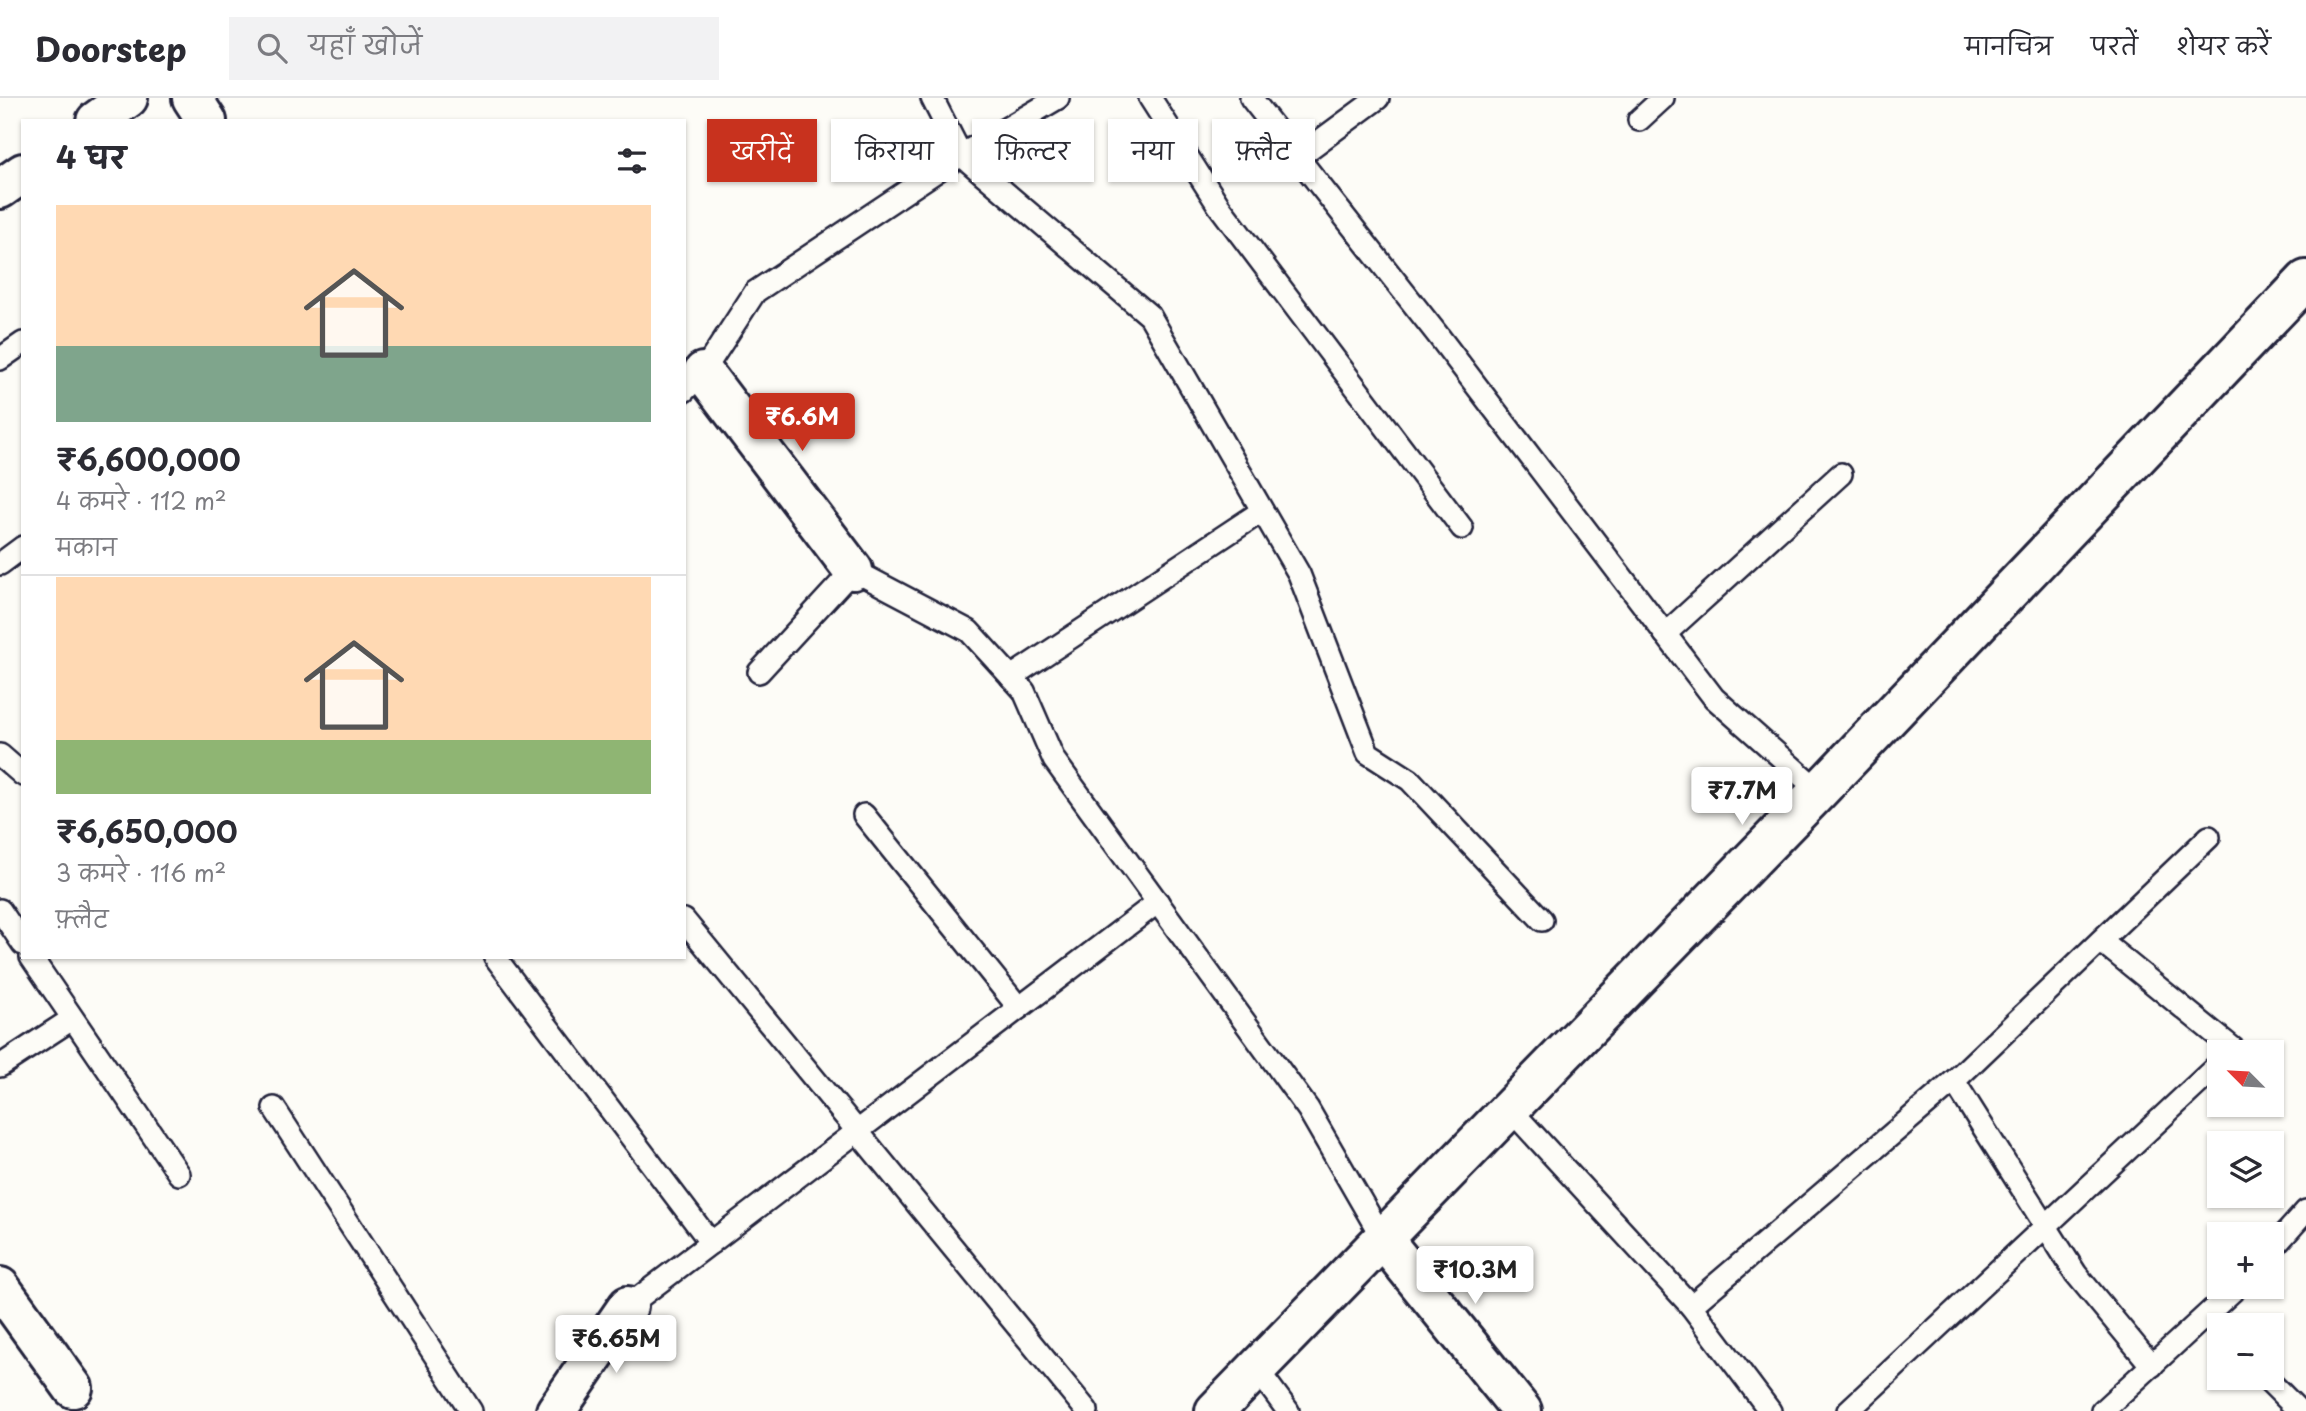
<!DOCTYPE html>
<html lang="hi">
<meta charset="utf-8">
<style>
:root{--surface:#fff;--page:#f2f2f3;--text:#2b2b33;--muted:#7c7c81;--line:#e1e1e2;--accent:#c8321e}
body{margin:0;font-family:"Playpen Sans","Playpen Sans Deva",sans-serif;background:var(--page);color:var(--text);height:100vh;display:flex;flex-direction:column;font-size:26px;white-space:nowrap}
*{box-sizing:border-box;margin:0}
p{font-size:23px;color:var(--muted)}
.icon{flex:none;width:38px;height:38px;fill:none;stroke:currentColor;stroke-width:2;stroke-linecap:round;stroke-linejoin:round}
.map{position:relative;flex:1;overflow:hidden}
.panel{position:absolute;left:21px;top:21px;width:665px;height:840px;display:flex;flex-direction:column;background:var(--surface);border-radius:0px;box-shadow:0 2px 5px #0004}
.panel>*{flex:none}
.top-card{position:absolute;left:707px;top:21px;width:665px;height:63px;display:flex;gap:14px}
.needle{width:46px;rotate:294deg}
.buttons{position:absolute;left:2207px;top:942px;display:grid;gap:14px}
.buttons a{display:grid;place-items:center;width:77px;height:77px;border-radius:0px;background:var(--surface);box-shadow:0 2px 5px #0004;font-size:35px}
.price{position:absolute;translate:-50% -60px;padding:0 16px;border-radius:7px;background:#fff;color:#222;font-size:23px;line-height:46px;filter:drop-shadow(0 2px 4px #0008)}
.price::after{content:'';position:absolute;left:50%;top:42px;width:21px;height:16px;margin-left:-10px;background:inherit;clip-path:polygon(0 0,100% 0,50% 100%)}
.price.on{background:var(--accent);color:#fff}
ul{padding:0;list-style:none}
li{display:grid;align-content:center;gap:14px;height:371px;padding:0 35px}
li+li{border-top:2px solid var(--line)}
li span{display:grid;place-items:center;height:217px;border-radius:0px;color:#555}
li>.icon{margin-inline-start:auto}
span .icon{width:126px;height:126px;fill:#fffc;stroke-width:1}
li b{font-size:30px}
h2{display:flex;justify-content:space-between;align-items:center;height:84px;padding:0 35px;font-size:30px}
.pill{padding:0 24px;border-radius:0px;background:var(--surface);box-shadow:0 2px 5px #0004;font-size:24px;line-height:63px}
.pill.on{background:var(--accent);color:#fff}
header{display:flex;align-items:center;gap:42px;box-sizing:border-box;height:98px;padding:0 35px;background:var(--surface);border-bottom:2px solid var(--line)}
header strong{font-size:33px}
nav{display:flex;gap:38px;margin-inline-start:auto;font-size:24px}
.search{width:490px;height:63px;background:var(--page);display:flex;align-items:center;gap:18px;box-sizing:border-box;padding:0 24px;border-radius:0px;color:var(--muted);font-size:26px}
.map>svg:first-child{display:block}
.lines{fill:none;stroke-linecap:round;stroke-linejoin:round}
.service-casing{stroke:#22223b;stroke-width:26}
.minor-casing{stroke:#22223b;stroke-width:44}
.service{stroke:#fdfcf7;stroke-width:21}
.minor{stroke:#fdfcf7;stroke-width:38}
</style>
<header>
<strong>Doorstep</strong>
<div class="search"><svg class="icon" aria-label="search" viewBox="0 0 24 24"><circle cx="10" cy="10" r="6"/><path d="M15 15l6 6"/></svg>यहाँ खोजें</div>
<nav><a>मानचित्र</a><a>परतें</a><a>शेयर करें</a></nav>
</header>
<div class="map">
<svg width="2306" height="1313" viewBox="0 0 2306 1313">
<rect width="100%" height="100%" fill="#fdfcf7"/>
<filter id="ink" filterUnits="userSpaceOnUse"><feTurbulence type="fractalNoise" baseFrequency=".0143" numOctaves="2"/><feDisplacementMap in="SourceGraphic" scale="14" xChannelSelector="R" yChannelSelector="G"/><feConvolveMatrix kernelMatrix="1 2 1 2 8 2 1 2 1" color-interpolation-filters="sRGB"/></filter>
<g filter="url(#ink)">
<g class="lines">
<g class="service-casing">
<g id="service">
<polyline points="932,0 961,57 1058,0"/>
<polyline points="1150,0 1219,108 1462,430"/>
<polyline points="1251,0 1437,236 1714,600 1819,693"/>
<polyline points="1639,22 1663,0"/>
<polyline points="1298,59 1378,0"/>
<polyline points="0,261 23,245"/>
<polyline points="684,293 703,274 755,194 961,57 1150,218 1299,476 1368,655 1410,682 1542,822"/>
<polyline points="0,466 23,449"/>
<polyline points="1665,536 1841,376"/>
<polyline points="759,574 853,472 969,533 1024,593 1054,662 1308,1011 1383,1141"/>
<polyline points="1011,579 1262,413"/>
<polyline points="0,657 23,677"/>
<polyline points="864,717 1019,910"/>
<polyline points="0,812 23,846"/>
<polyline points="684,822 1087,1313"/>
<polyline points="2101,843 2235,952 2232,954"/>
<polyline points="31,859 179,1076"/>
<polyline points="495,859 711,1145"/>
<polyline points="0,968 72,921"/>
<polyline points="1954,983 2076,1176 2152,1268"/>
<polyline points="274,1010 471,1313"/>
<polyline points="1510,1011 1691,1208 1770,1313"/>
<polyline points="2272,1151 2306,1113"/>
<polyline points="628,1208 1158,804"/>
<polyline points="1691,1208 1954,983 2209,739"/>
<polyline points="1257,1271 1288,1313"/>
<polyline points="2265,1279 2299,1313"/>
<polyline points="1848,1313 2219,966"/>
<polyline points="2102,1313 2238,1188"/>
</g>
</g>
<g class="minor-casing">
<g id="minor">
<polyline points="192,0 207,23"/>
<polyline points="96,23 128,0"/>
<polyline points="0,91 23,75"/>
<polyline points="703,274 853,472"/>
<polyline points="1383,1141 1522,1313"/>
<polyline points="0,1189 73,1290"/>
<polyline points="556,1313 628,1208"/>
<polyline points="1215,1313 1819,693 2306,182"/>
</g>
</g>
<use href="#service" class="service"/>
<use href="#minor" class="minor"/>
</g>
</g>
</svg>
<div class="buttons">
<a><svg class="needle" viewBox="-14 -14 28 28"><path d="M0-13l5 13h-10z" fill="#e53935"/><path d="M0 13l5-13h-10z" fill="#7c7c81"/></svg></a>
<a><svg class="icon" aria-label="layers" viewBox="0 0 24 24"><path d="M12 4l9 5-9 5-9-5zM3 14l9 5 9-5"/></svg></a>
<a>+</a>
<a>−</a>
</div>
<b class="price on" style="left:802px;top:355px">₹6.6M</b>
<b class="price" style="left:1742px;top:729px">₹7.7M</b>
<b class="price" style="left:1475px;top:1208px">₹10.3M</b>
<b class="price" style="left:616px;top:1277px">₹6.65M</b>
<div class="top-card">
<a class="pill on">खरीदें</a>
<a class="pill">किराया</a>
<a class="pill">फ़िल्टर</a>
<a class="pill">नया</a>
<a class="pill">फ़्लैट</a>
</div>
<section class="panel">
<h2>4 घर<svg class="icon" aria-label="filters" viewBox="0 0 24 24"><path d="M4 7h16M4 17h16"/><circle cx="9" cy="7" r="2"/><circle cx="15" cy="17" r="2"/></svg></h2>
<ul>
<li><span style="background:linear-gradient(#ffd9b3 65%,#7fa58c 0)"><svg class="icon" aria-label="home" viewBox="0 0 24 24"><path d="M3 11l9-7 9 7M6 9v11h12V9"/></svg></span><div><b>₹6,600,000</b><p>4 कमरे · 112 m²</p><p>मकान</p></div></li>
<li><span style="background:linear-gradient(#ffd9b3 75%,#8fb573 0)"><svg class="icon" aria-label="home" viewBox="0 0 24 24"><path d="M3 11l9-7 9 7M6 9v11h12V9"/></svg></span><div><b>₹6,650,000</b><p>3 कमरे · 116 m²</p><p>फ़्लैट</p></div></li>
</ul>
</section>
</div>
